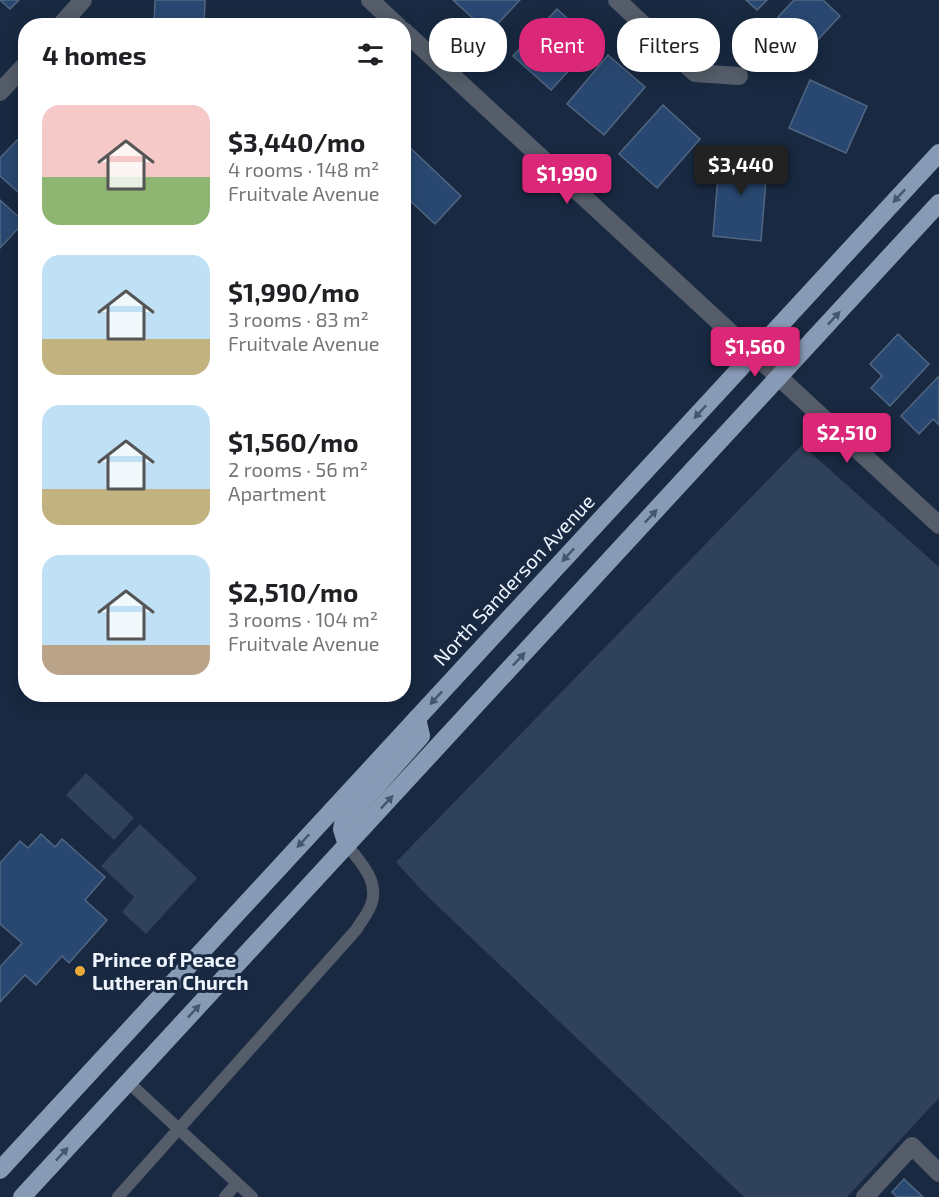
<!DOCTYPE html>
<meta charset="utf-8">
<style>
:root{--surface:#fff;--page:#f6f6f6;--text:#202124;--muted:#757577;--accent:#db2777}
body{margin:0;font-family:"Exo 2",sans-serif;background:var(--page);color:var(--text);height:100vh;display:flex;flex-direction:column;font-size:22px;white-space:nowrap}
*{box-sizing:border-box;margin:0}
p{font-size:20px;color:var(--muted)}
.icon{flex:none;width:33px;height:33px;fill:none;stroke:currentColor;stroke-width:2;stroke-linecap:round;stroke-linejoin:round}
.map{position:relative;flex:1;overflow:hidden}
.drawer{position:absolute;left:18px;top:18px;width:393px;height:684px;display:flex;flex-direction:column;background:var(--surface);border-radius:24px;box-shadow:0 3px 15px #0003}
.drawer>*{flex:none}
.guide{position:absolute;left:429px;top:18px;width:420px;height:54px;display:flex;gap:12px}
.price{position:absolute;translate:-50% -51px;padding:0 14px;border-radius:6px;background:var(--accent);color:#fff;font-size:20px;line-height:39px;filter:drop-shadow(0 2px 3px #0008)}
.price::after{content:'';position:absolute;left:50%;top:36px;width:18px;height:14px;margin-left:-9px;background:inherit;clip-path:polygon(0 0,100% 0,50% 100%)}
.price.on{background:#222;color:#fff}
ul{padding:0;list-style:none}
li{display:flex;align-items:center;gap:18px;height:150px;padding:0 24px}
li span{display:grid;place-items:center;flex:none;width:168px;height:120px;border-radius:18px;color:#555}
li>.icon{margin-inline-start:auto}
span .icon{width:72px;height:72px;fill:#fffc;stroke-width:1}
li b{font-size:26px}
h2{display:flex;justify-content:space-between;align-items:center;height:72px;padding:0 24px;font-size:26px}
.pill{padding:0 21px;border-radius:24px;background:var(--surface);box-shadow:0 3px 15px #0003;font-size:21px;line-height:54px}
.pill.on{background:var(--accent);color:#fff}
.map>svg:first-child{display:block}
.green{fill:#30425b}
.building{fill:#294871;stroke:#526681;stroke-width:1.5}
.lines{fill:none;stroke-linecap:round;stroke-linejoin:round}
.service{stroke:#545d69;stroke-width:12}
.minor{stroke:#545d69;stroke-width:18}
.trunk{stroke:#889bb6;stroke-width:18}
.oneway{fill:#455770}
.poi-dot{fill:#ebaa39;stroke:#182941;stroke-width:2}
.labels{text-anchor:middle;stroke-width:6;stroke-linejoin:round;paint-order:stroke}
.street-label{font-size:20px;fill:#edf4fd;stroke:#182941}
.poi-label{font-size:20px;font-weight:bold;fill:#edf4fd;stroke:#182941;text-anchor:start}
</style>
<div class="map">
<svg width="939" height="1197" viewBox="0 0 939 1197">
<rect width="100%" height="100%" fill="#182941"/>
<g class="green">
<polygon points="802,445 939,567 939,1098 847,1197 744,1197 425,894 396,862"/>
<polygon points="86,773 134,818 114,840 66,795"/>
<polygon points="140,824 197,878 146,934 122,912 134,897 101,866"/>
</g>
<g class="building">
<polygon points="0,0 19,0 10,9"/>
<polygon points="155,0 205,0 204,26 154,26"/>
<polygon points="453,0 520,0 489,33"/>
<polygon points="746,0 767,0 757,10"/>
<polygon points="794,0 823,0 840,16 811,47 778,17"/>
<polygon points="557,9 594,43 551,90 513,56"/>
<polygon points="608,55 645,87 604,135 567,104"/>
<polygon points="810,80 867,106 846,153 789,128"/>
<polygon points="663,105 700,139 657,188 619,154"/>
<polygon points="26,131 26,199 0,176 0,158"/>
<polygon points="404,142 461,196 435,224 404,195"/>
<polygon points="720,152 768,156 761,241 713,236"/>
<polygon points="0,200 24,222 0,248"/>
<polygon points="898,334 929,364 890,406 871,388 882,376 870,364"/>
<polygon points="939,376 939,425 933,419 919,434 901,416"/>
<polygon points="41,834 55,847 62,839 105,877 85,900 107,920 69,963 62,956 36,985 25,975 0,1002 0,967 22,943 0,924 0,863 20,841 28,848"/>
<polygon points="904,1179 923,1197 897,1197 892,1192"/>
</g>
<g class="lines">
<g class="service">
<polyline points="128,1082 252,1197"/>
<path d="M118,1197L356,930C361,922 368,913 371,905C380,881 360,862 347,845"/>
<polyline points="225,1197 237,1183"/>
</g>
<g class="minor">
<polyline points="370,0 398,26"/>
<polyline points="617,0 695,73 739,76"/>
<polyline points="60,26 83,0"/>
<polyline points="404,31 939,525"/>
<polyline points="0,92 26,64"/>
<polyline points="865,1197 912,1146 939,1173"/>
</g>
<g class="trunk">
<polyline points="347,845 342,829 343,824 421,736 417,718"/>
<polyline points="0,1170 939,153"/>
<polyline points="22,1197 939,203"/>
</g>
</g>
<defs><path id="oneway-solid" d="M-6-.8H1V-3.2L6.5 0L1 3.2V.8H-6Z" transform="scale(1.5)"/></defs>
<g class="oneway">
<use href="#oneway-solid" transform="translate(899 196) rotate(133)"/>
<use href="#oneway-solid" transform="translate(834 318) rotate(-47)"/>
<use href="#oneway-solid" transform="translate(700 412) rotate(133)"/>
<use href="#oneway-solid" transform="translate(651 516) rotate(-47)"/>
<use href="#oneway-solid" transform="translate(568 555) rotate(133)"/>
<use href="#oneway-solid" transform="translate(519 659) rotate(-47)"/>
<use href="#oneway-solid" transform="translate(436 698) rotate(133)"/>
<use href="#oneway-solid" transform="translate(387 802) rotate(-47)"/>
<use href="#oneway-solid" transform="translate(303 841) rotate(133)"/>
<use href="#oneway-solid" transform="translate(194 1011) rotate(-47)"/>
<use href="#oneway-solid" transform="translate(62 1154) rotate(-47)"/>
</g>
<circle class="poi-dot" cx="80" cy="971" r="6"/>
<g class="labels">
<g class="street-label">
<text transform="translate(514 580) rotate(-47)" y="7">North Sanderson Avenue</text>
</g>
<g class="poi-label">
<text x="92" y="967">Prince of Peace<tspan x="92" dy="23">Lutheran Church</tspan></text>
</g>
</g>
</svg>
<b class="price on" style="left:741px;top:196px">$3,440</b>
<b class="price" style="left:567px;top:205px">$1,990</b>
<b class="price" style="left:755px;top:378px">$1,560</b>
<b class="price" style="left:847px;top:464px">$2,510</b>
<div class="guide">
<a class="pill">Buy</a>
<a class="pill on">Rent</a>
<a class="pill">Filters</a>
<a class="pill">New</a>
</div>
<section class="drawer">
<h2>4 homes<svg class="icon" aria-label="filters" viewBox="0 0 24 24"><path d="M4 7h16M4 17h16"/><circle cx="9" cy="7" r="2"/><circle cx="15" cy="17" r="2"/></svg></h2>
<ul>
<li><span style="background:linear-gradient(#f6c9c9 60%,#8fb573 0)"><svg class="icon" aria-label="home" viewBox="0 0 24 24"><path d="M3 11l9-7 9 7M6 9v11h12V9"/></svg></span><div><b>$3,440/mo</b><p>4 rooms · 148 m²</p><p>Fruitvale Avenue</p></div></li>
<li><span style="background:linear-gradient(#bfe0f5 70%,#c2b280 0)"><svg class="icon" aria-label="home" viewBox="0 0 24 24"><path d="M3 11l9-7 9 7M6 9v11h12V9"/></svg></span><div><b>$1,990/mo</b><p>3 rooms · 83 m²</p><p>Fruitvale Avenue</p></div></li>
<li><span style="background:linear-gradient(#bfe0f5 70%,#c2b280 0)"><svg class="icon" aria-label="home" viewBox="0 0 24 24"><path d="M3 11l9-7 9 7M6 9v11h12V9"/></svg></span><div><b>$1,560/mo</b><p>2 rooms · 56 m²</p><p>Apartment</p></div></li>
<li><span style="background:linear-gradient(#bfe0f5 75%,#b9a48a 0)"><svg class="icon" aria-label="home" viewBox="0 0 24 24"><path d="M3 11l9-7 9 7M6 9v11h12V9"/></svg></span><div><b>$2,510/mo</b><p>3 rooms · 104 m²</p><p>Fruitvale Avenue</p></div></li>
</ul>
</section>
</div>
